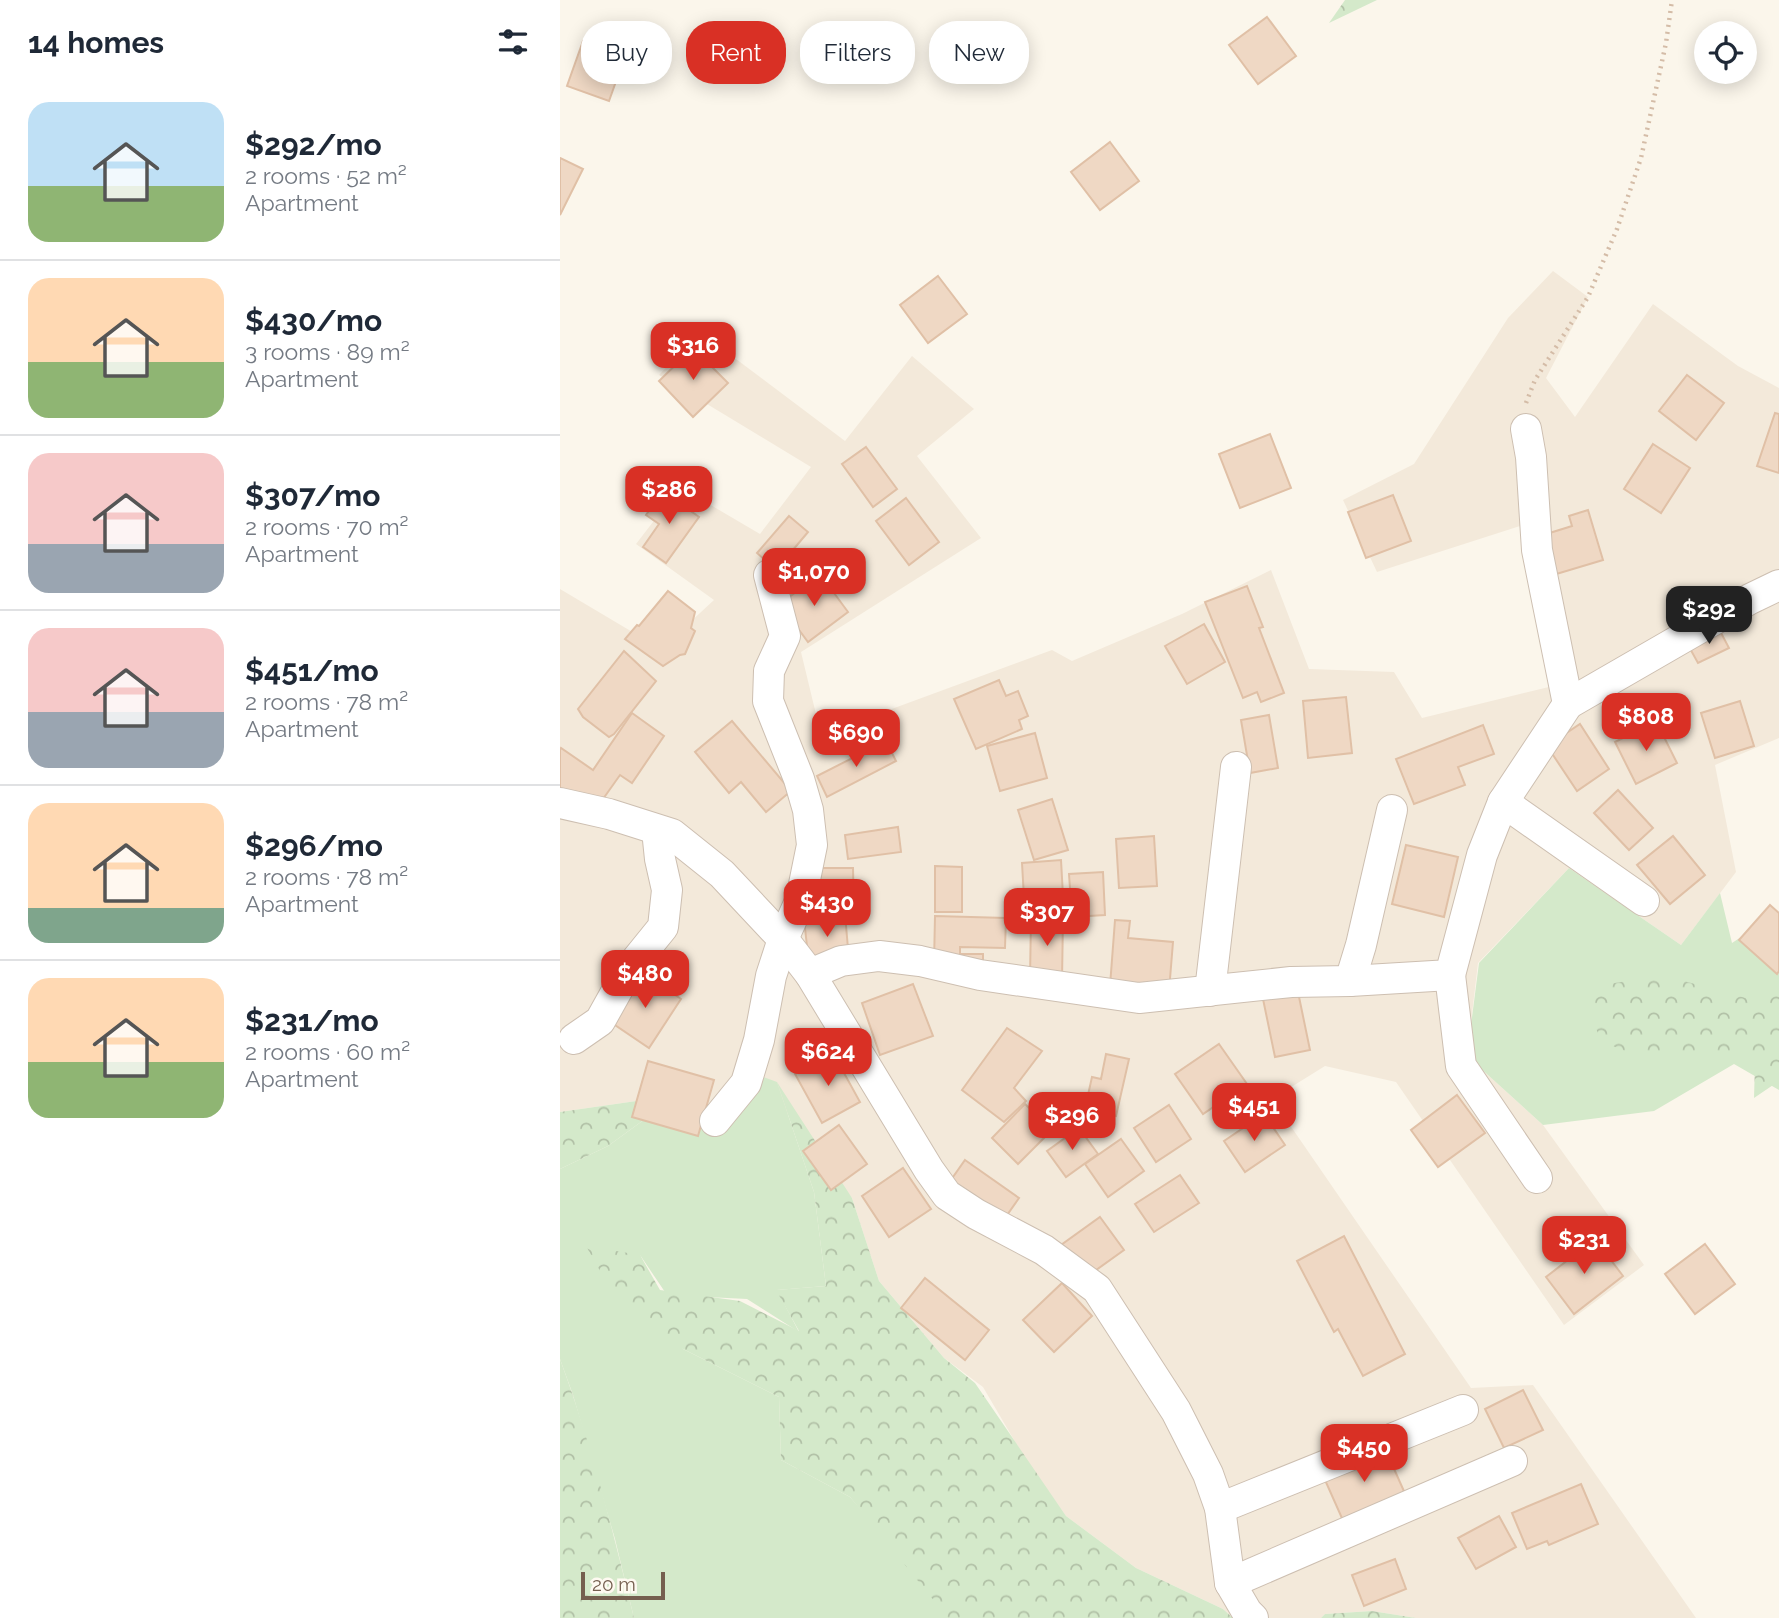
<!DOCTYPE html>
<meta charset="utf-8">
<style>
:root{--surface:#fff;--page:#f2f2f3;--text:#1f2937;--muted:#747a83;--line:#e0e1e3;--accent:#d93025}
body{margin:0;font-family:Raleway,sans-serif;background:var(--page);color:var(--text);height:100vh;display:flex;flex-direction:column;font-size:26px;white-space:nowrap}
*{box-sizing:border-box;margin:0}
p{font-size:23px;color:var(--muted)}
.icon{flex:none;width:38px;height:38px;fill:none;stroke:currentColor;stroke-width:2;stroke-linecap:round;stroke-linejoin:round}
.map{position:relative;flex:1;overflow:hidden}
.panel{display:flex;flex-direction:column;background:var(--surface);width:560px}
.panel>*{flex:none}
.hud{position:absolute;left:21px;top:21px;width:665px;height:63px;display:flex;gap:14px}
.controls{position:absolute;left:1134px;top:21px;display:grid;gap:14px}
.controls a{display:grid;place-items:center;width:63px;height:63px;border-radius:50%;background:var(--surface);box-shadow:0 4px 18px #0003;font-size:35px}
.scale{position:absolute;left:21px;bottom:18px;width:84px;box-sizing:border-box;padding-left:7px;border:4px solid #755f4f;border-top:0;font-size:19px;line-height:24px;white-space:nowrap;color:#755f4f;-webkit-text-stroke:5px #fefaf1;paint-order:stroke}
.price{position:absolute;translate:-50% -60px;padding:0 16px;border-radius:14px;background:var(--accent);color:#fff;font-size:23px;line-height:46px;filter:drop-shadow(0 2px 4px #0008)}
.price::after{content:'';position:absolute;left:50%;top:42px;width:21px;height:16px;margin-left:-10px;background:inherit;clip-path:polygon(0 0,100% 0,50% 100%)}
.price.selected{background:#222;color:#fff}
ul{padding:0;list-style:none}
li{display:flex;align-items:center;gap:21px;height:175px;padding:0 28px}
li+li{border-top:2px solid var(--line)}
li span{display:grid;place-items:center;flex:none;width:196px;height:140px;border-radius:21px;color:#555}
li>.icon{margin-inline-start:auto}
span .icon{width:84px;height:84px;fill:#fffc;stroke-width:1}
li b{font-size:30px}
h2{display:flex;justify-content:space-between;align-items:center;height:84px;padding:0 28px;font-size:30px}
.chip{padding:0 24px;border-radius:28px;background:var(--surface);box-shadow:0 4px 18px #0003;font-size:24px;line-height:63px}
.chip.selected{background:var(--accent);color:#fff}
main{display:flex;flex:1;min-height:0}
.map>svg:first-child{display:block}
.residential{fill:#f3e9da}
.grass{fill:#d4e9ca}
.forest{fill:url(#forest-crowns)}
.building{fill:#efd8c4;stroke:#e0c0a6;stroke-width:2}
.lines{fill:none;stroke-linecap:round;stroke-linejoin:round}
.street-casing{stroke:#cdbfb1;stroke-width:32}
.path{stroke:#d4bca7;stroke-width:4.5;stroke-dasharray:2 5;stroke-linecap:butt}
.street{stroke:#fff;stroke-width:30}
</style>
<main>
<section class="panel">
<h2>14 homes<svg class="icon" aria-label="filters" viewBox="0 0 24 24"><path d="M4 7h16M4 17h16"/><circle cx="9" cy="7" r="2"/><circle cx="15" cy="17" r="2"/></svg></h2>
<ul>
<li><span style="background:linear-gradient(#bfe0f5 60%,#8fb573 0)"><svg class="icon" aria-label="home" viewBox="0 0 24 24"><path d="M3 11l9-7 9 7M6 9v11h12V9"/></svg></span><div><b>$292/mo</b><p>2 rooms · 52 m²</p><p>Apartment</p></div></li>
<li><span style="background:linear-gradient(#ffd9b3 60%,#8fb573 0)"><svg class="icon" aria-label="home" viewBox="0 0 24 24"><path d="M3 11l9-7 9 7M6 9v11h12V9"/></svg></span><div><b>$430/mo</b><p>3 rooms · 89 m²</p><p>Apartment</p></div></li>
<li><span style="background:linear-gradient(#f6c9c9 65%,#9aa5b1 0)"><svg class="icon" aria-label="home" viewBox="0 0 24 24"><path d="M3 11l9-7 9 7M6 9v11h12V9"/></svg></span><div><b>$307/mo</b><p>2 rooms · 70 m²</p><p>Apartment</p></div></li>
<li><span style="background:linear-gradient(#f6c9c9 60%,#9aa5b1 0)"><svg class="icon" aria-label="home" viewBox="0 0 24 24"><path d="M3 11l9-7 9 7M6 9v11h12V9"/></svg></span><div><b>$451/mo</b><p>2 rooms · 78 m²</p><p>Apartment</p></div></li>
<li><span style="background:linear-gradient(#ffd9b3 75%,#7fa58c 0)"><svg class="icon" aria-label="home" viewBox="0 0 24 24"><path d="M3 11l9-7 9 7M6 9v11h12V9"/></svg></span><div><b>$296/mo</b><p>2 rooms · 78 m²</p><p>Apartment</p></div></li>
<li><span style="background:linear-gradient(#ffd9b3 60%,#8fb573 0)"><svg class="icon" aria-label="home" viewBox="0 0 24 24"><path d="M3 11l9-7 9 7M6 9v11h12V9"/></svg></span><div><b>$231/mo</b><p>2 rooms · 60 m²</p><p>Apartment</p></div></li>
</ul>
</section>
<div class="map">
<svg width="1219" height="1618" viewBox="0 0 1219 1618">
<defs>
<pattern id="forest-crowns" width="20" height="18" patternUnits="userSpaceOnUse" patternTransform="scale(1.75)"><rect width="20" height="18" fill="#d4e9ca"/><path d="M2 6a3 3 0 1 1 6 0M12 15a3 3 0 1 1 6 0" fill="none" stroke="#b1c0a6"/></pattern>
</defs>
<rect width="100%" height="100%" fill="#fbf6eb"/>
<polygon class="residential" points="993,271 1028,297 986,378 1015,417 1093,304 1178,366 1219,388 1219,738 1155,765 1176,872 1121,945 1009,868 918,963 907,1056 983,1125 1084,1265 1004,1325 836,1082 765,1066 712,1099 911,1388 973,1385 1136,1618 856,1618 812,1611 765,1614 761,1618 673,1618 663,1609 576,1568 506,1516 464,1457 423,1387 384,1358 319,1281 292,1198 198,1075 152,1136 118,1095 0,1112 0,589 101,649 154,600 76,544 120,487 200,534 251,467 99,375 140,332 285,441 352,356 414,409 357,456 421,538 241,652 261,735 492,650 512,661 622,614 711,570 749,669 834,672 862,718 993,686 960,526 817,572 783,500 854,464 948,318"/>
<g class="grass">
<polygon points="1009,868 1121,945 1160,893 1172,943 1219,912 1219,1090 1174,1064 1094,1111 983,1125 907,1056 919,963"/>
<polygon points="198,1075 217,1082 254,1192 266,1286 217,1290 239,1332 187,1299 107,1295 80,1255 123,1349 219,1397 221,1460 290,1497 395,1618 74,1618 55,1539 13,1395 0,1359 0,1169 48,1146 118,1095 152,1136"/>
</g>
<g class="forest">
<polygon points="785,0 817,0 769,23"/>
<polygon points="1102,975 1204,1003 1219,986 1219,1081 1194,1098 1195,1064 1166,1052 1079,1057 1041,1041 1022,993 1043,985"/>
<polygon points="217,1082 292,1198 319,1281 384,1358 415,1383 506,1516 576,1568 663,1609 673,1618 388,1618 290,1497 221,1460 219,1397 123,1349 52,1292 26,1246 80,1255 100,1290 180,1301 239,1331 216,1290 266,1286 254,1192"/>
<polygon points="118,1095 48,1146 0,1169 0,1112"/>
<path d="M0,1359C31,1443 53,1531 74,1618H0Z"/>
<polygon points="812,1611 856,1618 761,1618 765,1614"/>
</g>
<g class="building">
<polygon points="707,17 736,56 698,84 669,45"/>
<polygon points="23,41 65,56 49,101 7,86"/>
<polygon points="550,142 579,181 540,210 511,172"/>
<polygon points="0,158 23,169 0,215"/>
<polygon points="378,276 407,314 368,343 340,305"/>
<polygon points="133,348 168,383 133,417 99,381"/>
<polygon points="1127,375 1164,403 1136,440 1099,411"/>
<polygon points="1215,413 1219,414 1219,473 1197,466"/>
<polygon points="710,434 731,488 680,508 659,454"/>
<polygon points="1093,444 1130,468 1101,513 1064,489"/>
<polygon points="306,447 337,489 313,507 282,464"/>
<polygon points="103,491 139,517 106,563 83,547 99,524 86,515"/>
<polygon points="833,495 851,541 806,558 788,512"/>
<polygon points="346,498 379,542 349,565 316,521"/>
<polygon points="1028,510 1043,560 993,575 980,536 1012,526 1009,516"/>
<polygon points="229,516 248,532 216,570 197,553"/>
<polygon points="260,574 288,612 248,642 220,604"/>
<polygon points="687,586 703,627 699,628 724,693 701,702 697,692 683,698 645,602"/>
<polygon points="108,591 135,612 131,628 135,631 125,654 120,655 103,666 65,639 77,625 79,626"/>
<polygon points="644,624 665,662 627,684 605,646"/>
<polygon points="1159,629 1169,648 1138,663 1128,645"/>
<polygon points="64,651 96,681 54,734 49,737 23,717 18,709"/>
<polygon points="439,680 446,696 458,691 468,716 459,720 462,729 416,749 394,699"/>
<polygon points="786,697 792,753 748,758 743,701"/>
<polygon points="1180,701 1194,746 1155,758 1141,713"/>
<polygon points="72,713 104,736 72,783 60,775 38,806 0,790 0,750 1,748 33,770"/>
<polygon points="709,715 718,768 690,773 681,720"/>
<polygon points="172,721 231,791 206,812 181,782 169,793 135,752"/>
<polygon points="1096,721 1117,763 1076,784 1055,742"/>
<polygon points="1020,724 1049,769 1017,791 987,746"/>
<polygon points="923,725 934,754 898,767 905,785 854,804 836,759"/>
<polygon points="475,733 487,778 440,791 427,746"/>
<polygon points="326,741 336,761 267,797 257,776"/>
<polygon points="1058,790 1093,828 1069,850 1034,813"/>
<polygon points="492,799 508,850 474,860 458,810"/>
<polygon points="338,827 341,852 288,859 285,835"/>
<polygon points="594,836 597,886 559,888 556,839"/>
<polygon points="1113,836 1145,875 1110,904 1077,865"/>
<polygon points="846,845 898,857 884,917 832,904"/>
<polygon points="501,860 504,914 465,915 462,863"/>
<polygon points="375,866 402,867 402,912 375,912"/>
<polygon points="250,868 293,868 294,913 250,913"/>
<polygon points="543,872 545,915 512,917 509,874"/>
<polygon points="1210,905 1219,913 1219,971 1217,974 1179,940"/>
<polygon points="285,914 289,960 249,964 244,919"/>
<polygon points="375,916 446,918 445,948 400,947 400,954 423,954 423,965 374,964"/>
<polygon points="471,917 503,918 502,980 470,979"/>
<polygon points="555,920 570,921 568,938 613,942 609,991 550,986"/>
<polygon points="82,972 121,999 89,1048 49,1021"/>
<polygon points="353,984 373,1036 320,1055 302,1003"/>
<polygon points="738,992 750,1050 715,1057 703,999"/>
<polygon points="447,1028 482,1051 454,1088 466,1101 444,1122 402,1090"/>
<polygon points="659,1044 687,1084 643,1114 615,1074"/>
<polygon points="273,1053 300,1102 262,1123 235,1074"/>
<polygon points="546,1054 569,1059 556,1116 534,1110 537,1097 528,1095 532,1077 541,1079"/>
<polygon points="88,1061 154,1080 138,1136 72,1117"/>
<polygon points="897,1095 925,1133 878,1167 851,1130"/>
<polygon points="465,1104 492,1130 458,1164 432,1138"/>
<polygon points="609,1105 631,1139 596,1162 574,1128"/>
<polygon points="704,1114 725,1145 685,1172 664,1141"/>
<polygon points="279,1125 307,1164 271,1190 243,1151"/>
<polygon points="519,1128 538,1154 506,1177 487,1151"/>
<polygon points="561,1139 584,1171 548,1197 525,1164"/>
<polygon points="405,1160 459,1198 440,1225 386,1187"/>
<polygon points="343,1168 371,1209 329,1237 302,1196"/>
<polygon points="620,1175 639,1203 594,1232 575,1204"/>
<polygon points="540,1217 564,1250 525,1278 501,1245"/>
<polygon points="784,1236 845,1354 803,1376 778,1329 774,1332 737,1261"/>
<polygon points="1035,1239 1063,1276 1014,1314 986,1277"/>
<polygon points="1145,1244 1175,1284 1135,1314 1105,1274"/>
<polygon points="365,1278 429,1330 405,1360 341,1308"/>
<polygon points="502,1283 532,1316 494,1352 463,1320"/>
<polygon points="963,1390 983,1430 944,1448 925,1409"/>
<polygon points="823,1444 847,1498 785,1525 761,1471"/>
<polygon points="1021,1484 1038,1524 989,1545 987,1541 967,1549 952,1513"/>
<polygon points="939,1516 956,1547 916,1569 898,1538"/>
<polygon points="835,1559 846,1589 804,1606 792,1575"/>
</g>
<g class="lines">
<g class="street-casing">
<g id="street">
<polyline points="1008,704 1190,599 1219,585"/>
<polyline points="943,802 1084,901"/>
<polyline points="0,803 49,814 112,834 162,874 223,939 250,974 369,1170 387,1195 416,1214 484,1250 537,1289 616,1411 648,1474 660,1508 670,1583 687,1612 693,1618"/>
<polyline points="250,974 281,961 319,956 360,961 420,975 579,998 731,982 790,981 890,975 922,855 943,802 1008,704 977,550 971,457 966,429"/>
<polyline points="890,975 901,1066 977,1178"/>
<polyline points="790,981 801,945 832,810"/>
<polyline points="650,991 676,767"/>
<polyline points="14,1039 40,1021 69,969 103,927 107,890 100,859 97,830"/>
<polyline points="155,1121 186,1083 199,1040 211,976 223,939 241,899 252,845 248,810 239,779 208,701 209,671 225,636 209,575"/>
<polyline points="660,1508 903,1410"/>
<polyline points="670,1583 952,1461"/>
</g>
</g>
<polyline class="path" points="966,403 975,380 1028,297 1057,229 1081,158 1106,43 1112,0"/>
<use href="#street" class="street"/>
</g>
</svg>
<div class="controls">
<a><svg class="icon" aria-label="locate" viewBox="0 0 24 24"><circle cx="12" cy="12" r="6"/><path d="M12 2v4M12 18v4M2 12h4M18 12h4"/></svg></a>
</div>
<div class="scale">20 m</div>
<b class="price" style="left:133px;top:382px">$316</b>
<b class="price" style="left:109px;top:526px">$286</b>
<b class="price" style="left:254px;top:608px">$1,070</b>
<b class="price selected" style="left:1149px;top:646px">$292</b>
<b class="price" style="left:1086px;top:753px">$808</b>
<b class="price" style="left:296px;top:769px">$690</b>
<b class="price" style="left:267px;top:939px">$430</b>
<b class="price" style="left:487px;top:948px">$307</b>
<b class="price" style="left:85px;top:1010px">$480</b>
<b class="price" style="left:268px;top:1088px">$624</b>
<b class="price" style="left:694px;top:1143px">$451</b>
<b class="price" style="left:512px;top:1152px">$296</b>
<b class="price" style="left:1024px;top:1276px">$231</b>
<b class="price" style="left:804px;top:1484px">$450</b>
<div class="hud">
<a class="chip">Buy</a>
<a class="chip selected">Rent</a>
<a class="chip">Filters</a>
<a class="chip">New</a>
</div>
</div>
</main>
